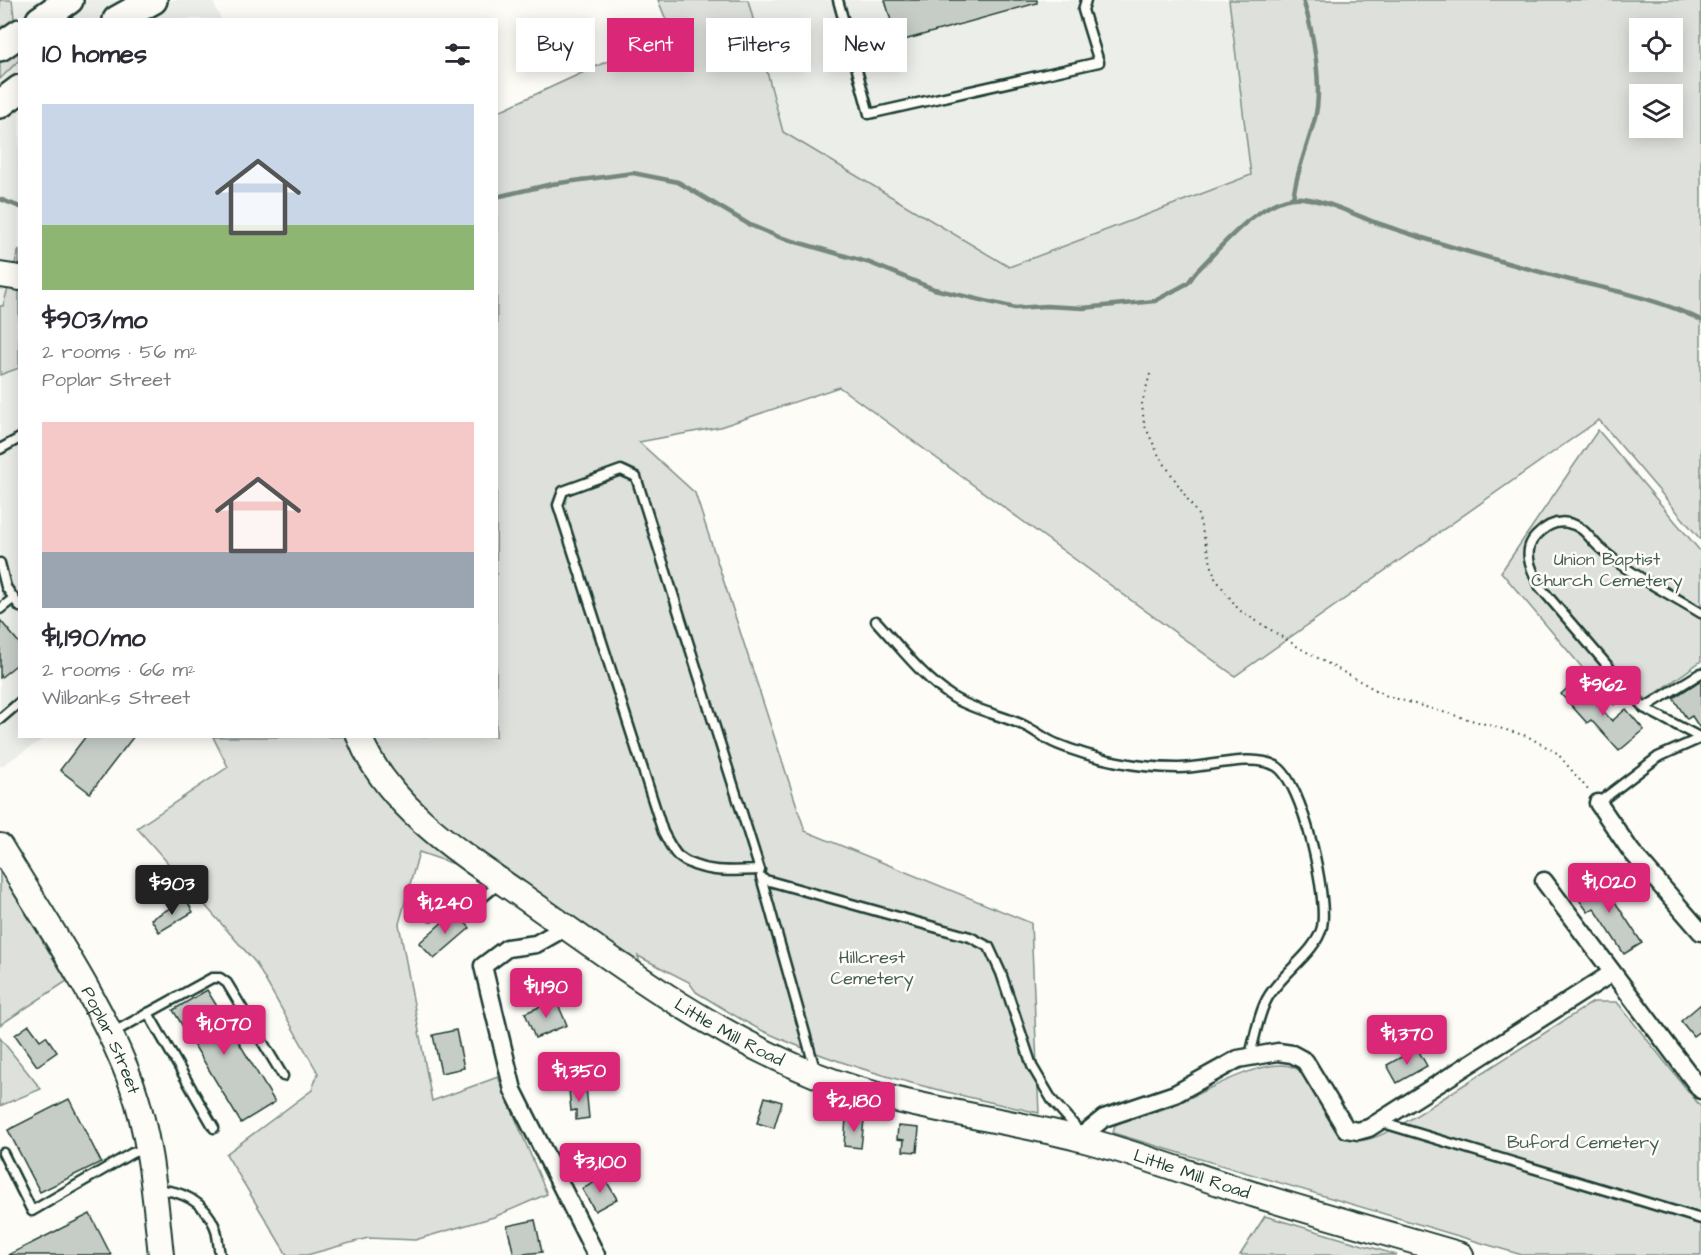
<!DOCTYPE html>
<meta charset="utf-8">
<style>
:root{--surface:#fff;--page:#f7f7f7;--text:#2b2b33;--muted:#7c7c81;--accent:#db2777}
body{margin:0;font-family:"Architects Daughter",sans-serif;background:var(--page);color:var(--text);height:100vh;display:flex;flex-direction:column;font-size:22px;white-space:nowrap}
*{box-sizing:border-box;margin:0}
p{font-size:20px;color:var(--muted)}
.icon{flex:none;width:33px;height:33px;fill:none;stroke:currentColor;stroke-width:2;stroke-linecap:round;stroke-linejoin:round}
.map{position:relative;flex:1;overflow:hidden}
.panel{position:absolute;left:18px;top:18px;width:480px;height:720px;display:flex;flex-direction:column;background:var(--surface);border-radius:0px;box-shadow:0 3px 15px #0003}
.panel>*{flex:none}
.top-card{position:absolute;left:516px;top:18px;width:570px;height:54px;display:flex;gap:12px}
.controls{position:absolute;left:1629px;top:18px;display:grid;gap:12px}
.controls a{display:grid;place-items:center;width:54px;height:54px;border-radius:0px;background:var(--surface);box-shadow:0 3px 15px #0003;font-size:30px}
.price{position:absolute;translate:-50% -51px;padding:0 14px;border-radius:6px;background:var(--accent);color:#fff;font-size:20px;line-height:39px;filter:drop-shadow(0 2px 3px #0008)}
.price::after{content:'';position:absolute;left:50%;top:36px;width:18px;height:14px;margin-left:-9px;background:inherit;clip-path:polygon(0 0,100% 0,50% 100%)}
.price.on{background:#222;color:#fff}
ul{padding:0;list-style:none}
li{display:grid;align-content:center;gap:12px;height:318px;padding:0 24px}
li span{display:grid;place-items:center;height:186px;border-radius:0px;color:#555}
li>.icon{margin-inline-start:auto}
span .icon{width:108px;height:108px;fill:#fffc;stroke-width:1}
li b{font-size:26px}
h2{display:flex;justify-content:space-between;align-items:center;height:72px;padding:0 24px;font-size:26px}
.pill{padding:0 21px;border-radius:0px;background:var(--surface);box-shadow:0 3px 15px #0003;font-size:21px;line-height:54px}
.pill.on{background:var(--accent);color:#fff}
.map>svg:first-child{display:block}
.built{fill:#eceee9}
.green{fill:#dde0db;stroke:#7e8e88;stroke-width:1.5;fill-rule:evenodd}
.lines{fill:none;stroke-linecap:round;stroke-linejoin:round}
.stream{stroke:#75877f;stroke-width:4.5}
.building{fill:#c6cdc7;stroke:#1f3d34;stroke-width:1.5}
.lane-casing{stroke:#1f3d34;stroke-width:13}
.street-casing{stroke:#1f3d34;stroke-width:21}
.secondary-casing{stroke:#1f3d34;stroke-width:28}
.primary-casing{stroke:#1f3d34;stroke-width:32}
.path{stroke:#1f3d34;stroke-width:2;stroke-dasharray:1.5 4.5;stroke-linecap:butt}
.lane{stroke:#fdfcf7;stroke-width:8}
.street{stroke:#fdfcf7;stroke-width:16}
.secondary{stroke:#fdfcf7;stroke-width:24}
.primary{stroke:#fdfcf7;stroke-width:27}
.labels{text-anchor:middle;stroke-width:5;stroke-linejoin:round;paint-order:stroke}
.park-label{font-size:18px;fill:#455e55;stroke:#fdfcf7}
.street-label{font-size:18px;fill:#1f3d34;stroke:#fdfcf7}
</style>
<div class="map">
<svg width="1701" height="1255" viewBox="0 0 1701 1255">
<rect width="100%" height="100%" fill="#fdfcf7"/>
<filter id="ink" filterUnits="userSpaceOnUse"><feTurbulence type="fractalNoise" baseFrequency=".0167" numOctaves="2"/><feDisplacementMap in="SourceGraphic" scale="12" xChannelSelector="R" yChannelSelector="G"/><feConvolveMatrix kernelMatrix="1 2 1 2 8 2 1 2 1" color-interpolation-filters="sRGB"/></filter>
<g filter="url(#ink)">
<g class="built">
<polygon points="12,0 212,0 221,19 20,20 19,46"/>
<polygon points="748,0 1229,0 1251,175 1009,267 783,132"/>
<polygon points="19,60 19,249 3,306 0,306 0,79"/>
<polygon points="19,368 20,736 46,737 0,767 0,375"/>
</g>
<g class="green">
<polygon points="0,0 12,0 19,60 0,79"/>
<path d="M658,0H748L783,132L1009,267L1251,175L1229,0H1701V540L1599,420L1235,676L839,387L720,427L639,442L695,493L805,831L1031,923L1039,1113C944,1092 852,1072 763,1031C740,1020 718,1005 696,992L689,982L638,956L643,976L530,890L419,852L399,924L432,1101L498,1077L547,1194L494,1217L415,1240L368,1238L307,1255H287L226,1154L312,1090L318,1073L255,962L137,828L228,767L213,737L496,736L497,112L671,32ZM1640,28H1672V62H1640ZM1640,94H1672V128H1640Z"/>
<polygon points="19,249 19,368 0,375 0,306 3,306"/>
<polygon points="1598,430 1701,552 1701,661 1647,700 1636,690 1614,705 1501,572"/>
<polygon points="0,871 67,981 0,1025"/>
<path d="M1593,1002H1617L1701,1107V1255H1522L1113,1133L1115,1125L1122,1122C1139,1117 1157,1112 1174,1105C1201,1094 1264,1056 1293,1067C1327,1080 1320,1145 1364,1140C1385,1138 1429,1107 1448,1095C1496,1064 1544,1033 1593,1002Z"/>
<polygon points="0,1038 41,1089 0,1106"/>
<polygon points="1265,1216 1397,1255 1240,1255"/>
</g>
<g class="lines">
<g class="stream">
<path d="M496,197L552,184L633,173L678,182L750,225L779,237L870,263L934,289L1015,308L1046,306L1083,308L1155,301L1188,283L1196,272C1220,248 1257,203 1292,198C1314,195 1353,214 1374,222C1438,244 1502,262 1566,279C1612,290 1659,299 1701,320"/>
<path d="M1293,198C1297,170 1308,145 1315,118C1323,87 1313,30 1303,0"/>
<polyline points="0,199 20,207"/>
</g>
</g>
<g class="building">
<polygon points="885,0 1037,0 1037,3 897,42"/>
<polygon points="0,620 20,644 20,662 0,678"/>
<polygon points="1576,680 1612,721 1626,709 1644,730 1619,751 1591,720 1587,723 1561,694"/>
<polygon points="1701,680 1701,730 1692,716 1687,719 1673,698"/>
<polygon points="86,736 134,736 90,793 60,770"/>
<polygon points="1598,876 1642,943 1624,954 1594,908 1588,912 1574,893"/>
<polygon points="186,899 193,912 159,932 151,919"/>
<polygon points="455,911 470,928 434,959 419,943"/>
<polygon points="207,990 275,1102 241,1123 173,1010"/>
<polygon points="556,1000 567,1025 535,1038 525,1013"/>
<polygon points="1701,1004 1701,1030 1693,1036 1681,1021"/>
<polygon points="29,1025 40,1040 46,1036 57,1052 37,1066 15,1035"/>
<polygon points="456,1030 464,1068 441,1073 433,1035"/>
<polygon points="1417,1048 1427,1066 1397,1083 1387,1065"/>
<polygon points="586,1087 589,1118 576,1120 576,1110 571,1111 569,1089"/>
<polygon points="765,1097 782,1102 774,1128 757,1123"/>
<polygon points="69,1099 101,1162 40,1192 8,1130"/>
<polygon points="846,1118 864,1120 861,1148 844,1146"/>
<polygon points="898,1126 919,1128 917,1152 903,1151 904,1140 897,1139"/>
<polygon points="604,1177 617,1199 595,1211 582,1189"/>
<polygon points="90,1214 111,1255 8,1255"/>
<polygon points="535,1220 542,1252 514,1255 507,1226"/>
</g>
<g class="lines">
<g class="lane-casing">
<g id="lane">
<polyline points="838,0 869,114 1099,62 1083,10 1086,0"/>
<polyline points="0,449 20,438"/>
<path d="M621,470L636,477L760,870C733,871 700,874 678,856C672,850 667,839 663,832L558,505L563,491Z"/>
<polyline points="0,563 6,587 20,607"/>
<polyline points="0,609 14,598"/>
<path d="M876,621C900,647 924,679 954,698C976,711 1002,715 1025,726C1036,731 1046,740 1057,744C1093,759 1138,768 1177,768C1204,769 1251,752 1276,766C1303,782 1328,897 1322,927C1316,953 1280,974 1267,999C1258,1015 1255,1038 1250,1055"/>
<polyline points="1644,708 1701,673"/>
<polyline points="0,719 20,702"/>
<path d="M1701,738L1644,708L1540,587C1532,571 1521,551 1536,536C1545,527 1555,520 1568,523C1584,526 1589,538 1600,548C1630,575 1667,592 1701,613"/>
<polyline points="1598,803 1658,757 1701,738"/>
<polyline points="761,877 815,1069"/>
<polyline points="762,879 970,937 989,947 1001,973 1032,1066 1052,1100 1075,1126 1078,1135"/>
<polyline points="431,916 446,895 471,907 499,884"/>
<polyline points="148,1013 214,1128"/>
<polyline points="112,1033 212,978 220,978 227,983 283,1076"/>
<polyline points="1380,1122 1701,1219"/>
<polyline points="3,1153 32,1211 132,1153 145,1149"/>
<path d="M155,1190C180,1189 205,1202 215,1227C218,1235 218,1246 220,1255"/>
</g>
</g>
<g class="street-casing">
<g id="street">
<polyline points="1598,803 1631,851 1701,932"/>
<polyline points="1544,881 1701,1090"/>
<polyline points="566,927 536,944 507,948 483,966 513,1090 596,1255"/>
<polyline points="1079,1138 1104,1118 1175,1094 1238,1059 1278,1052 1292,1054 1305,1061 1346,1129 1358,1131 1369,1128 1612,973"/>
</g>
</g>
<g class="secondary-casing">
<g id="secondary">
<polyline points="0,275 20,278"/>
<path id="s1" d="M359,736C386,805 460,853 518,893C613,960 706,1031 816,1075C900,1108 991,1116 1077,1138C1138,1153 1197,1177 1256,1195C1324,1216 1393,1235 1461,1255"/>
<path id="s2" d="M0,846C46,923 101,1000 132,1085C151,1139 155,1199 161,1255"/>
</g>
</g>
<g class="primary-casing">
<g id="primary">
<polyline points="40,20 69,0"/>
<polyline points="117,20 153,0"/>
<polyline points="0,47 20,33"/>
<polyline points="0,104 20,89"/>
</g>
</g>
<polyline class="path" points="1150,374 1142,404 1144,424 1158,454 1198,515 1215,578 1239,610 1303,650 1387,696 1527,736 1557,753 1589,791"/>
<use href="#lane" class="lane"/>
<use href="#street" class="street"/>
<use href="#secondary" class="secondary"/>
<use href="#primary" class="primary"/>
</g>
</g>
<g class="labels">
<g class="park-label">
<text x="1607" y="565">Union Baptist<tspan x="1607" dy="21">Church Cemetery</tspan></text>
<text x="872" y="963">Hillcrest<tspan x="872" dy="21">Cemetery</tspan></text>
<text x="1583" y="1148">Buford Cemetery</text>
</g>
<g class="street-label">
<text dy="6" stroke="none"><textPath href="#s1" startOffset="480">Little Mill Road</textPath></text>
<text dy="6" stroke="none"><textPath href="#s2" startOffset="224">Poplar Street</textPath></text>
<text dy="6" stroke="none"><textPath href="#s1" startOffset="966">Little Mill Road</textPath></text>
</g>
</g>
</svg>
<div class="controls">
<a><svg class="icon" aria-label="locate" viewBox="0 0 24 24"><circle cx="12" cy="12" r="6"/><path d="M12 2v4M12 18v4M2 12h4M18 12h4"/></svg></a>
<a><svg class="icon" aria-label="layers" viewBox="0 0 24 24"><path d="M12 4l9 5-9 5-9-5zM3 14l9 5 9-5"/></svg></a>
</div>
<b class="price" style="left:1603px;top:717px">$962</b>
<b class="price" style="left:1609px;top:914px">$1,020</b>
<b class="price on" style="left:172px;top:916px">$903</b>
<b class="price" style="left:445px;top:935px">$1,240</b>
<b class="price" style="left:546px;top:1019px">$1,190</b>
<b class="price" style="left:224px;top:1056px">$1,070</b>
<b class="price" style="left:1407px;top:1066px">$1,370</b>
<b class="price" style="left:579px;top:1103px">$1,350</b>
<b class="price" style="left:854px;top:1133px">$2,180</b>
<b class="price" style="left:600px;top:1194px">$3,100</b>
<div class="top-card">
<a class="pill">Buy</a>
<a class="pill on">Rent</a>
<a class="pill">Filters</a>
<a class="pill">New</a>
</div>
<section class="panel">
<h2>10 homes<svg class="icon" aria-label="filters" viewBox="0 0 24 24"><path d="M4 7h16M4 17h16"/><circle cx="9" cy="7" r="2"/><circle cx="15" cy="17" r="2"/></svg></h2>
<ul>
<li><span style="background:linear-gradient(#c9d6e8 65%,#8fb573 0)"><svg class="icon" aria-label="home" viewBox="0 0 24 24"><path d="M3 11l9-7 9 7M6 9v11h12V9"/></svg></span><div><b>$903/mo</b><p>2 rooms · 56 m²</p><p>Poplar Street</p></div></li>
<li><span style="background:linear-gradient(#f6c9c9 70%,#9aa5b1 0)"><svg class="icon" aria-label="home" viewBox="0 0 24 24"><path d="M3 11l9-7 9 7M6 9v11h12V9"/></svg></span><div><b>$1,190/mo</b><p>2 rooms · 66 m²</p><p>Wilbanks Street</p></div></li>
</ul>
</section>
</div>
